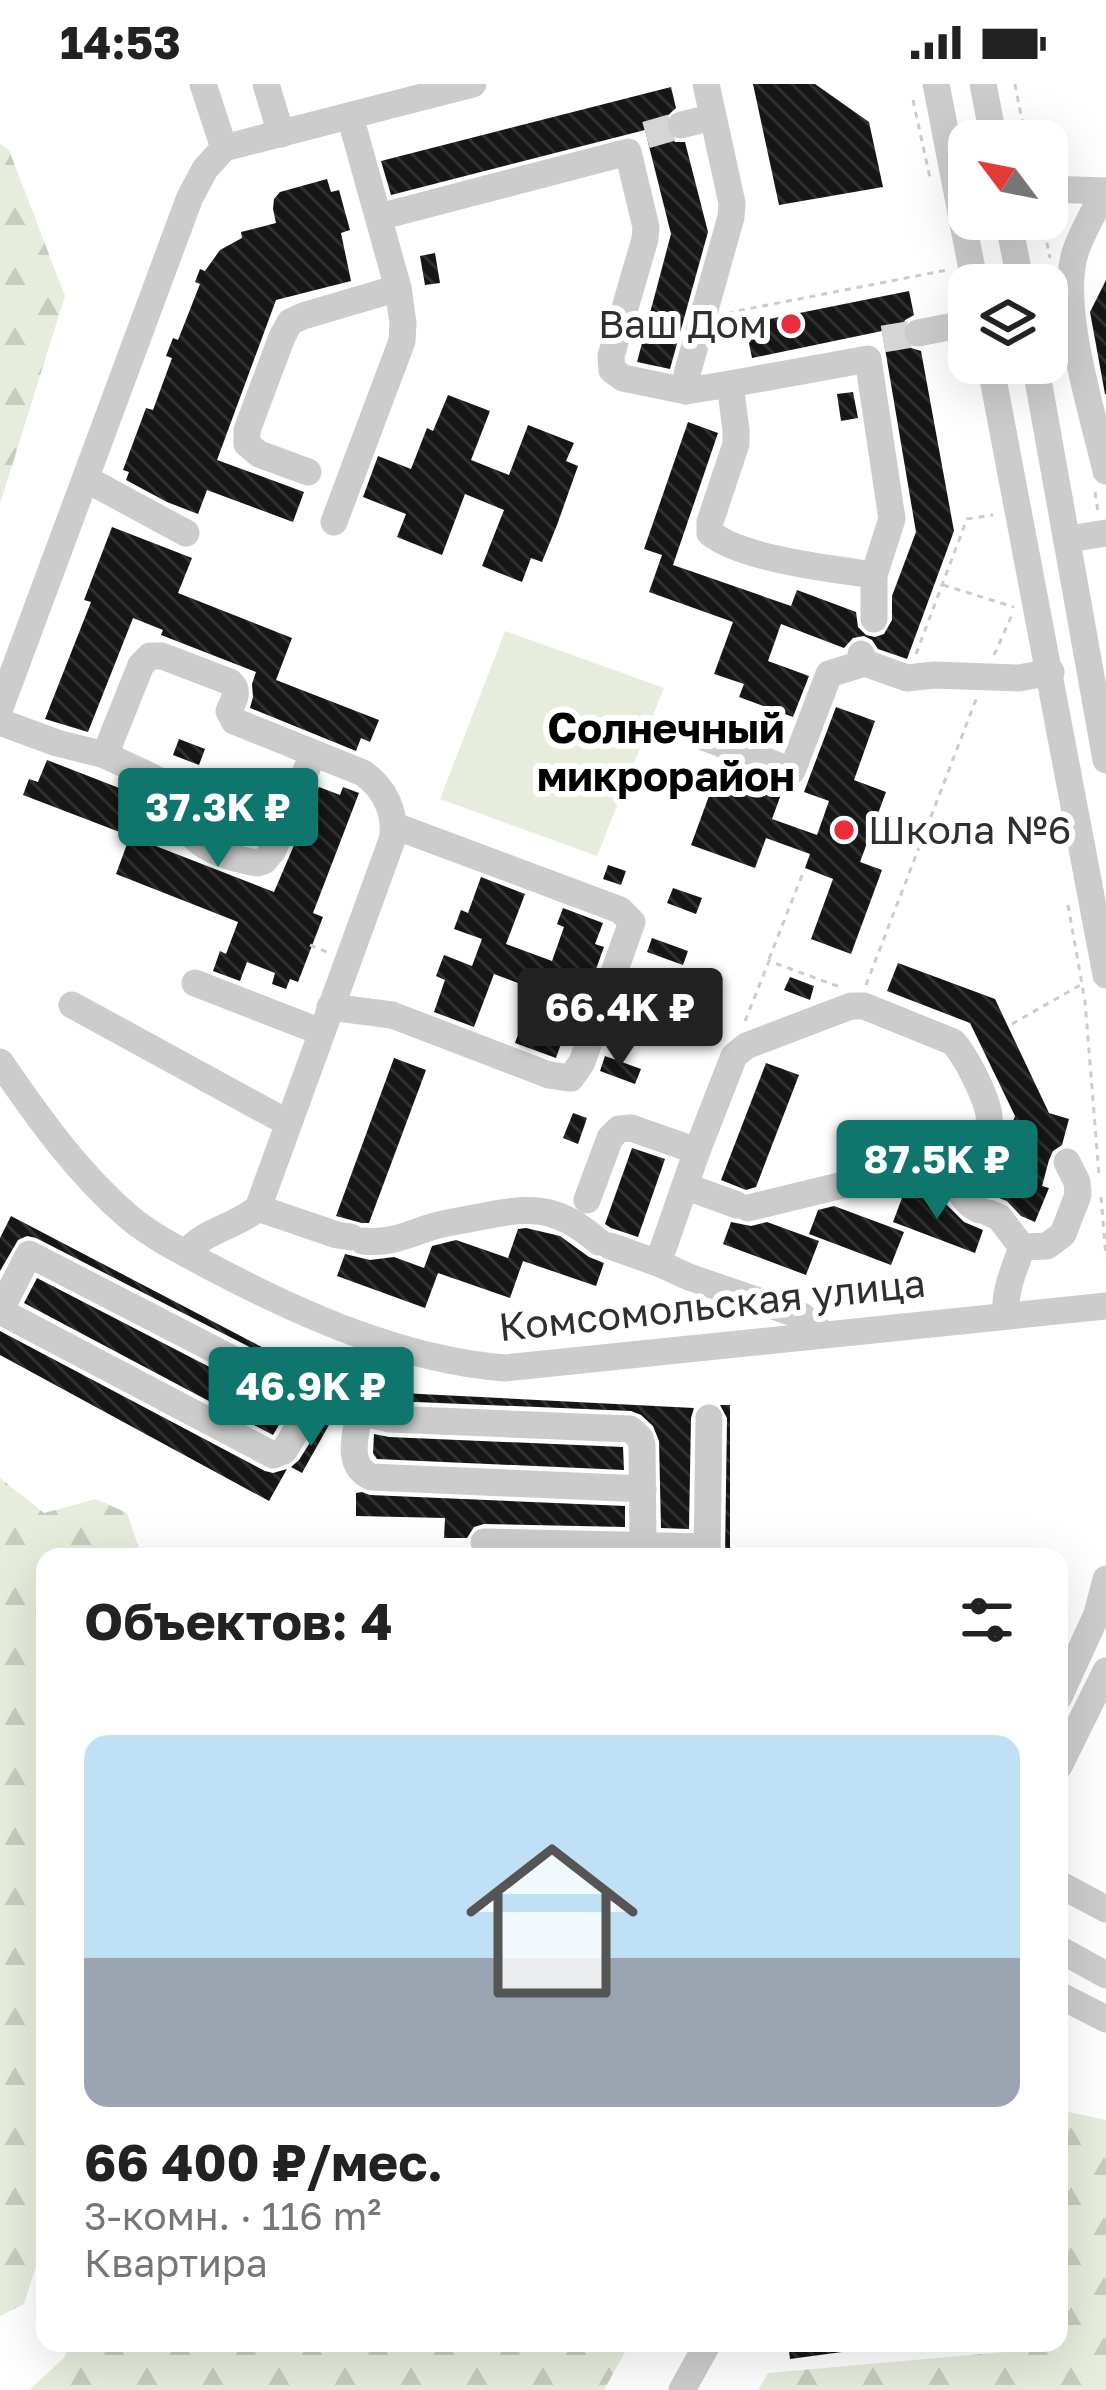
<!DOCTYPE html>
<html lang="ru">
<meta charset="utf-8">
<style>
:root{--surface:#fff;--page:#f6f6f6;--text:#222;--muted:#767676;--accent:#0f766e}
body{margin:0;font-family:"Golos Text",sans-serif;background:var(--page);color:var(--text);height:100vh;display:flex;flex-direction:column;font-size:45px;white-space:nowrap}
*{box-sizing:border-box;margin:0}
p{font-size:39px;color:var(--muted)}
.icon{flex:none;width:66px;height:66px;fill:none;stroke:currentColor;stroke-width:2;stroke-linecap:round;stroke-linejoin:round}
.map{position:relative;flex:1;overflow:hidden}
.sheet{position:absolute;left:36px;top:1464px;width:1032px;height:804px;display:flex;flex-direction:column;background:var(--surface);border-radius:24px;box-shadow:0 12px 48px #0002}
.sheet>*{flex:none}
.needle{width:78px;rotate:302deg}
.tools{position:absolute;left:948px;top:36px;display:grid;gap:24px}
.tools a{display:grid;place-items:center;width:120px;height:120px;border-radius:24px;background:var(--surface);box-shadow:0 12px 48px #0002;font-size:60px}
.price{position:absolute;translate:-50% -102px;padding:0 27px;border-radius:12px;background:var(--accent);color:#fff;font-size:39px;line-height:78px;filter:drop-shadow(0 3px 6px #0008)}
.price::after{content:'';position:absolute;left:50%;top:72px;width:36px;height:27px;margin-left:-18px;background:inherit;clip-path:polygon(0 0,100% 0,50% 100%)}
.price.selected{background:#222;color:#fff}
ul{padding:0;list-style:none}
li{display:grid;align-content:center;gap:24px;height:636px;padding:0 48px}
li span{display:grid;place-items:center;height:372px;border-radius:24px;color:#555}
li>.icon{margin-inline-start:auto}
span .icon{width:216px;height:216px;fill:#fffc;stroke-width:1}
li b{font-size:51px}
h2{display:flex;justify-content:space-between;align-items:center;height:144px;padding:0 48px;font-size:51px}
.status{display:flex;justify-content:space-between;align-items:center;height:84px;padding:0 60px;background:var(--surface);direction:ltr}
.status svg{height:33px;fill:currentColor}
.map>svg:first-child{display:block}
.forest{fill:url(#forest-firs)}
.pitch{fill:#e6eddd}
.building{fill:url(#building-back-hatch)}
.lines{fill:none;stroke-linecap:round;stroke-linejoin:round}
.minor-tunnel{stroke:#d5d5d5;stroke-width:27;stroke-dasharray:27 14;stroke-linecap:butt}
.path{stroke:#ccc;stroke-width:3;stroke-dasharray:6 6;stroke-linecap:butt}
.minor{stroke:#ccc;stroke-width:27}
.poi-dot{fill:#eb2c3f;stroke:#fff;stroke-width:4.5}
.labels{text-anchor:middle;stroke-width:12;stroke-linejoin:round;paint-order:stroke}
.poi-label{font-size:39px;fill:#2f2f2f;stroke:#fff;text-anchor:end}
.street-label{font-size:39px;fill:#2f2f2f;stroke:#fff}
.neighbourhood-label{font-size:42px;font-weight:bold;fill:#000;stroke:#fff}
</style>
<div class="status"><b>14:53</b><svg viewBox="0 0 49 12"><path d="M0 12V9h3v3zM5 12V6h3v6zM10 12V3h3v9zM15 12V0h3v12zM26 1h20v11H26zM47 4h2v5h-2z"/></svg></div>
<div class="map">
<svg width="1106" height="2306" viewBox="0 0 1106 2306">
<defs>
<pattern id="forest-firs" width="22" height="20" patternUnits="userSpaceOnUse" patternTransform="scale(3)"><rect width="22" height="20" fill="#e6eddd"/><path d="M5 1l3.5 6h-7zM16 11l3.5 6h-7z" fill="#c6ccbe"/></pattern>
<pattern id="building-back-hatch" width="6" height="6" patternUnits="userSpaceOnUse" patternTransform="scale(3)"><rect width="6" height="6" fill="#161616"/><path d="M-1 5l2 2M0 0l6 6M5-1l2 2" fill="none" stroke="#303030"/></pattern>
</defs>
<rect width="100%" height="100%" fill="#fff"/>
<g class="forest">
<polygon points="0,60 9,66 65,212 0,420"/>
<polygon points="0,1394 44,1429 96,1415 127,1429 142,1473 45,1473 45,2154 24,2220 0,2232"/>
<polygon points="1059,2026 1106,2036 1106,2306 758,2306 768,2289 1060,2263"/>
<polygon points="70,2259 630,2259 604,2306 29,2306 64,2274"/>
</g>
<polygon class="pitch" points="505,547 664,604 597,772 440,715"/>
<g class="building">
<polygon points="753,0 815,0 869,38 883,103 779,121"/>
<polygon points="671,3 676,24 664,35 664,46 675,58 685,58 708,148 670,285 637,278 671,150 645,46 391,111 381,77"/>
<polygon points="327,95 331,108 339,106 350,146 341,149 351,197 276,216 217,376 304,408 293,438 207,406 198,430 167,418 126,396 129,388 123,386 146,324 153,326 172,274 166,272 173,254 178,256 200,200 195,198 200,185 205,187 220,166 242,154 241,148 276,139 273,125 274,115 280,108"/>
<polygon points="435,169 440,199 425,201 420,172"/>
<polygon points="1106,196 1106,310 1105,310 1090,228"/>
<polygon points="909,207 914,231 905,236 900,251 905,262 921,267 954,447 907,575 878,565 872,556 864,552 853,554 844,564 781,540 768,577 809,592 793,633 739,613 744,600 714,590 733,538 649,508 662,471 644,465 688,338 718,349 673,481 791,522 797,506 856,528 858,543 866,551 875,553 884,550 892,536 892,512 916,448 882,247 752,274 745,240"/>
<polygon points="853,308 858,334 841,337 837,310"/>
<polygon points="448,311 490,327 471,376 509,391 528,341 574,359 566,377 578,382 557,441 542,478 531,474 522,498 482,482 504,426 465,410 442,471 397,453 406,430 363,413 378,372 411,385 427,344 433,347"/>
<polygon points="112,443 192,474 178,509 292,554 276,596 379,636 370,658 361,654 356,667 250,624 253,613 252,600 256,588 161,551 163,546 133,534 88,648 45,635 91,518 84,516"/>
<polygon points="836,623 875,637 854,696 886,708 860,778 882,786 851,870 811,855 833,795 805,784 810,770 766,754 755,784 691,761 720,682 783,705 772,735 817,751 829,717 804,708"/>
<polygon points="179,655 205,665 199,681 173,671"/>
<polygon points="47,676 163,721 148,759 274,808 319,703 340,711 343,703 359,709 313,829 323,833 298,898 290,895 286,905 272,900 275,889 247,878 240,897 213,887 220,867 226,870 238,838 116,790 130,752 23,711 29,695 38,698"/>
<polygon points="608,781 626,787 621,801 603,795"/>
<polygon points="481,793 525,810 506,860 552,877 564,843 557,840 563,824 603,839 595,860 604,863 570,957 563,954 556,974 515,959 520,945 527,947 542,908 494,890 474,943 434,928 445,896 436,892 444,871 472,882 482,855 454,845 461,826 468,829"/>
<polygon points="673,804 702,814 696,830 667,819"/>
<polygon points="652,854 688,867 683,881 647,868"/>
<polygon points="898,879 995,915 1049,1029 1069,1035 1062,1061 1053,1067 1049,1076 1042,1102 1049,1104 1035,1138 1021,1132 1007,1117 986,1109 1015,1032 970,939 887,907"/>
<polygon points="790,893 814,902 810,916 784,906"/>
<polygon points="623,932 658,945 653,959 618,946"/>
<polygon points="605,972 641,985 635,1000 600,987"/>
<polygon points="394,974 426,986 369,1139 362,1139 336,1132"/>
<polygon points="766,979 799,991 756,1103 746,1106 721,1096"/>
<polygon points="573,1029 587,1034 578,1060 563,1054"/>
<polygon points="632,1064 665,1075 638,1153 611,1144 605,1140"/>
<polygon points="905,1106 947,1121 964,1138 983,1146 975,1169 893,1138"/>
<polygon points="834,1122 904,1148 891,1181 809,1150 818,1126"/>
<polygon points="11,1132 327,1297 324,1301 36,1154 27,1152 18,1156 0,1187 0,1154"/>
<polygon points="731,1138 751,1142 767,1138 819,1157 806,1191 723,1160"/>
<polygon points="526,1144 560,1152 589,1173 604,1179 596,1202 523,1177 510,1214 438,1189 425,1224 337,1192 345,1170 370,1176 394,1173 424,1184 432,1162 456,1156 508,1174 518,1145"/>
<polygon points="37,1194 289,1324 273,1351 24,1219"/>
<polygon points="0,1247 265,1387 273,1389 287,1385 269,1417 0,1271"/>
<polygon points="381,1308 694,1324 691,1334 689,1445 661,1444 659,1357 653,1342 641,1331 631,1327 392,1317 380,1314"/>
<polygon points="720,1321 730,1321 730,1473 725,1473 727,1334"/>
<polygon points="323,1338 330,1339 302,1389 291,1383 299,1376"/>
<polygon points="374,1350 389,1353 623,1363 624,1386 377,1375 373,1369"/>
<polygon points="362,1408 370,1411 625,1422 625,1443 484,1440 474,1443 467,1454 444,1454 445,1434 356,1432 356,1409"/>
<polygon points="788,2259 841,2259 842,2268 790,2275"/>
</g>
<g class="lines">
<g class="minor-tunnel">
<polyline points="646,51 681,41"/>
<polyline points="883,255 918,249"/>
</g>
<g class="path">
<polyline points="1015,0 1026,57"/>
<polyline points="913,16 930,94"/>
<polyline points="1042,135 1050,174"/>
<polyline points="727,229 947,186"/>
<polyline points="1095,408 1098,428"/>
<polyline points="943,501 1014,523"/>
<polyline points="916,570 967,435 993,431"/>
<polyline points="994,571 1012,531"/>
<polyline points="1068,821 1085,917 1099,1091"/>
<polyline points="310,861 327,868"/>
<polyline points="769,875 803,789"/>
<polyline points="866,901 977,613"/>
<polyline points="623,924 715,958"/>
<polyline points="745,937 769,877 840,903"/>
<polyline points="1012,940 1082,900"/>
<polyline points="1101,1113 1106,1173"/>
</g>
<g class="minor">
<polyline points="203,0 224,64"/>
<polyline points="266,0 281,50"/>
<polyline points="936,0 975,201"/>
<polyline points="983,0 994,57"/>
<polyline points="681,41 713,33"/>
<polyline points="224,64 473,0"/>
<polyline points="1047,105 1106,107"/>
<path d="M1105,107C1095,126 1083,146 1076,166C1057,220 1093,330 1106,387"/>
<polyline points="379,133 628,68 646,143 645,155 611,272 612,286 623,294 686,307 687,290 731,133 732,119 706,0"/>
<polyline points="1008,135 1021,201"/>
<polyline points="918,249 969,239"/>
<polyline points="990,279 1106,891"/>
<polyline points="1035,279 1106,676"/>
<polyline points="730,300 868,275 892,435 874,491 874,535"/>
<path d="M686,307L730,300L736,346V360L710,438V449C742,475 832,485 874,491"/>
<polyline points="308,388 259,370 247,360 247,346 282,253 290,238 303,232 398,204 350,32"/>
<polyline points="86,395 186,449"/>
<polyline points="334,438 402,257 403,239 398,204"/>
<polyline points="1069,455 1106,449"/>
<polyline points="861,570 865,579 907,594 934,591 1019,594 1051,588"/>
<polyline points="0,624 190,113 205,85 224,64"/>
<path d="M0,638L57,659L105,671L141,581L150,572H162L230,598C240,607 234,616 229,627L234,637L363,689C385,704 397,730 392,756L258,1124C236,1143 204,1146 186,1169"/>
<polyline points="706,654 792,687 829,590 865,579"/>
<path d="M105,671C120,679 171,699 179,711C185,720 182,730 185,739C194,765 234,775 257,779L264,777L273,766L313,670"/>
<polyline points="195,899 321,948"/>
<polyline points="72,921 288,1039"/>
<polyline points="330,923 392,931 549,991 571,994 582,978 632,838 620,826 395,742"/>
<path d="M0,978C38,1033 78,1090 130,1134C153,1153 183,1168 209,1182C300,1230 402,1276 505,1284L1106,1222"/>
<path d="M923,1058L919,1070L921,1080C930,1087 941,1089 949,1096C962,1107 963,1119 980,1126"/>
<path d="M697,1067L734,972L746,962L851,922H864L953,958C965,971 992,1021 989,1038C987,1054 977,1071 971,1085"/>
<polyline points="685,1102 737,1121"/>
<polyline points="587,1116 610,1054 619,1045 631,1044 697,1067 658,1179 689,1193 802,1232 823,1250"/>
<polyline points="258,1124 337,1151 351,1153"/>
<polyline points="748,1124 872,1094 881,1086 889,1069"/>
<path d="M989,1129L999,1133L1022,1163C1014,1186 1004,1207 1006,1231"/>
<path d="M363,1157C387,1160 405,1152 428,1144C443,1139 459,1137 474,1134C529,1123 554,1119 599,1158"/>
<polyline points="610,1162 658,1179"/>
<polyline points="1022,1163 1047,1162 1063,1150 1078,1111 1077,1098 1067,1078"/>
<polyline points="314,1317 284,1367 273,1371 0,1227 29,1170 314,1317 359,1328 364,1302 381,1259"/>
<path d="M643,1405L371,1393C345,1381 356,1352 359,1328L390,1335L630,1345L640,1354L642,1361L643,1462"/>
<polyline points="484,1458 707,1463"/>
<polyline points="707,1473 709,1334"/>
<polyline points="1059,1613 1097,1530 1106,1495"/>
<polyline points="1059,1682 1106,1587"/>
<polyline points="1059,1800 1106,1825"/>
<polyline points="1059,1865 1106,1891"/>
<polyline points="1059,1911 1106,1935"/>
<polyline points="682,2306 708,2259"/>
</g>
</g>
<g class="poi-dot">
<circle cx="791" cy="240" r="12"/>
<circle cx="844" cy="746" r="12"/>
</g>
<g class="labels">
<g class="poi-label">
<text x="767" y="254">Ваш Дом</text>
<text x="868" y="760" text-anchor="start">Школа №6</text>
</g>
<g class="street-label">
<text transform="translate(712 1221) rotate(-6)" y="14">Комсомольская улица</text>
</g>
<g class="neighbourhood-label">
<text x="666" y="659">Солнечный<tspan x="666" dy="48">микрорайон</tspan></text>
</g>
</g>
</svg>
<div class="tools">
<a><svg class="needle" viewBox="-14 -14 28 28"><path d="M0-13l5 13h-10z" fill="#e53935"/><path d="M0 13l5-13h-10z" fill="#767676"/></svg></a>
<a><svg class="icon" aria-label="layers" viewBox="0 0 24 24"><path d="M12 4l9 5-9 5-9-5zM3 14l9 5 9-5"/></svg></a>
</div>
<b class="price" style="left:218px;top:786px">37.3K ₽</b>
<b class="price selected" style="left:620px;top:986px">66.4K ₽</b>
<b class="price" style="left:937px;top:1138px">87.5K ₽</b>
<b class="price" style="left:311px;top:1365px">46.9K ₽</b>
<section class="sheet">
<h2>Объектов: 4<svg class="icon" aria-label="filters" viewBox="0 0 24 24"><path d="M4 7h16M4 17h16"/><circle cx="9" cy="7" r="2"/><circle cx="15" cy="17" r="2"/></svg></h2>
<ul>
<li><span style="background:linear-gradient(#bfe0f5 60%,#9aa5b1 0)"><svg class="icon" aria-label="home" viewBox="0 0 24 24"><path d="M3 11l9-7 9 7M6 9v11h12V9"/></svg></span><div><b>66 400 ₽/мес.</b><p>3-комн. · 116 m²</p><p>Квартира</p></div></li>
</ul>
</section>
</div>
